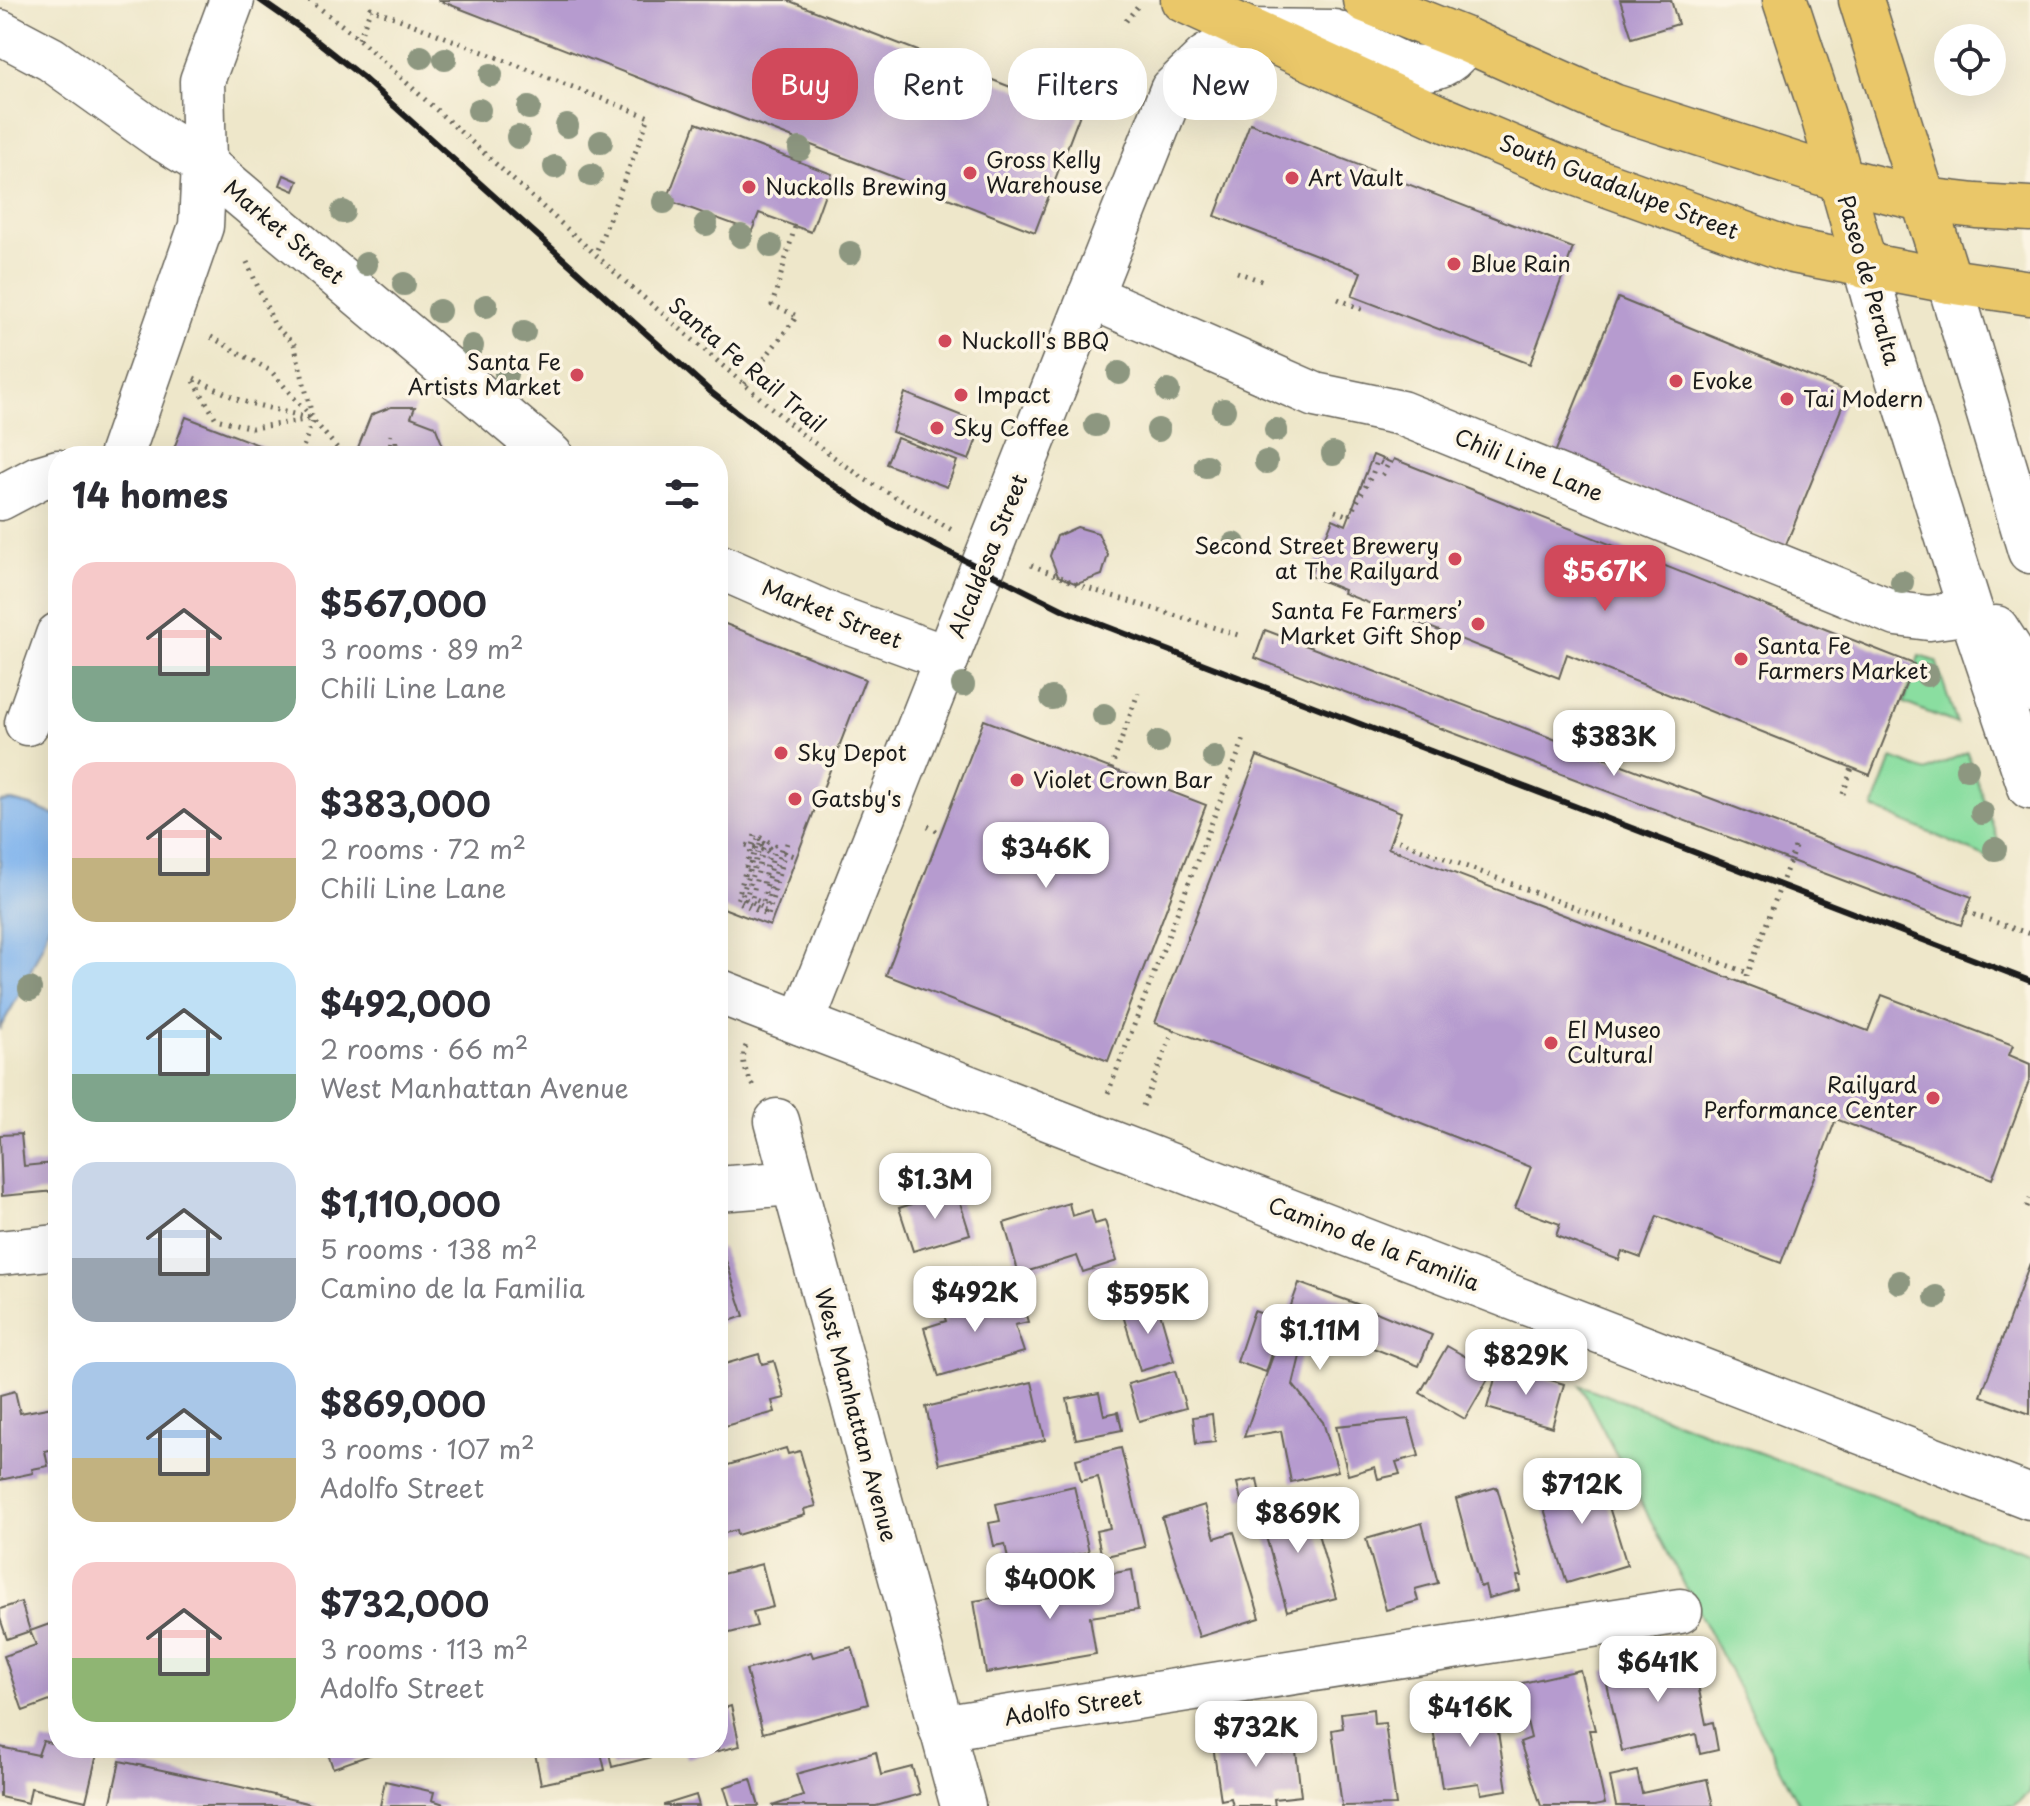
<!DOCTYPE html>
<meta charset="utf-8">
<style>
:root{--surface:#fff;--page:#f2f2f3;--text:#2b2b33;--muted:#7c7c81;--accent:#d1495b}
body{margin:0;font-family:"Playpen Sans",sans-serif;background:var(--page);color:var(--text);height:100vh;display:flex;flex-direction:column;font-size:30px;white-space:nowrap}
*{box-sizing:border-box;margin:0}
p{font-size:26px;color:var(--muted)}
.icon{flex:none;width:44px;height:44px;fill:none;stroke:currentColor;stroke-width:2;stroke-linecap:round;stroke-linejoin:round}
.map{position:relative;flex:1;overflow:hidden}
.details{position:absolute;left:48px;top:446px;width:680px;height:1312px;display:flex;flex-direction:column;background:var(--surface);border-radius:32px;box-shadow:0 8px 32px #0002}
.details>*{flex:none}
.banner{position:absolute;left:752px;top:48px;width:760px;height:72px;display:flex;gap:16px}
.tools{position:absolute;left:1934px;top:24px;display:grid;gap:16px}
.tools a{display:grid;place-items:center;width:72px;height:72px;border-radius:50%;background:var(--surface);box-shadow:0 8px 32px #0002;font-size:40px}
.price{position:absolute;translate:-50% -68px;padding:0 18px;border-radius:16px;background:#fff;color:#222;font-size:26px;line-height:52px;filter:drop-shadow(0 2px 4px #0008)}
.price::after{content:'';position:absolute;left:50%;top:48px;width:24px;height:18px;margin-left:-12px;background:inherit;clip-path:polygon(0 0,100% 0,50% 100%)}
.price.selected{background:var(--accent);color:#fff}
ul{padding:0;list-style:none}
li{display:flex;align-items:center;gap:24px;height:200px;padding:0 24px}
li span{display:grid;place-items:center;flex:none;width:224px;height:160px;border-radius:24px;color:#555}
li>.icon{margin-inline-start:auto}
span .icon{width:96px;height:96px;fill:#fffc;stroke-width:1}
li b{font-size:34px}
h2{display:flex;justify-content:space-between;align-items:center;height:96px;padding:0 24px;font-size:34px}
.tag{padding:0 28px;border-radius:32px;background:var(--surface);box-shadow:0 8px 32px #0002;font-size:28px;line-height:72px}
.tag.selected{background:var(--accent);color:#fff}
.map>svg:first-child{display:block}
.green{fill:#8adea0;stroke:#537d5e;stroke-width:2}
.water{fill:#7fb3ed;stroke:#4e6884;stroke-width:2}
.building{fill:#b69bcf}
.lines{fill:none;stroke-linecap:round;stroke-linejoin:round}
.minor-casing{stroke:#666359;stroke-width:47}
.major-casing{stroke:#666359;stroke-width:47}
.path{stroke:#666359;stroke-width:5;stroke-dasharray:2 6;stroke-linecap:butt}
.minor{stroke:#fff;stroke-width:44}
.major{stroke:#eac769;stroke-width:44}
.rail{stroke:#1c1c1c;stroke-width:6}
.tree{fill:#8d9780}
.poi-dot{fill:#d1495b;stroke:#fcf5e5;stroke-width:3}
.labels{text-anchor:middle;stroke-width:7;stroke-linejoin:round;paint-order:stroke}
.poi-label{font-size:22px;fill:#1c1c1c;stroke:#fcf5e5;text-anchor:start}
.street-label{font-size:22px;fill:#1c1c1c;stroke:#fcf5e5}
</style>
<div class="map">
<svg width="2030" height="1806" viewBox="0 0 2030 1806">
<rect width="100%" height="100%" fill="#fcf5e5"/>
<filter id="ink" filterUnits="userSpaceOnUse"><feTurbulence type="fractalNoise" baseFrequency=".0125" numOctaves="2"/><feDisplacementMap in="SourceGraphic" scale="16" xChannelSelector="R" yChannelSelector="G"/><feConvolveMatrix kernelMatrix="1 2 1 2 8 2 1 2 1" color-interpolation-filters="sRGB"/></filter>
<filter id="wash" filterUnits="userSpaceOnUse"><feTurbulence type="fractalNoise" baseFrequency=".006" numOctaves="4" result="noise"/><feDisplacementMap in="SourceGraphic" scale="32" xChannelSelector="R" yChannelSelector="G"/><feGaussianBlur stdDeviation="1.8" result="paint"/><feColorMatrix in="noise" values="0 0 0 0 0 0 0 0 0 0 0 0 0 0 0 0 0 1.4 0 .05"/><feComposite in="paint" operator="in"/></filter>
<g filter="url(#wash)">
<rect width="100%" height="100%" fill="#eee7ca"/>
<g class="green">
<polygon points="1919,656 1936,661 1957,724 1904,703"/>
<polygon points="1967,752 2005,860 1994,861 1873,808 1892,758 1926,771"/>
<polygon points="1580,1385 2030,1555 2030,1792 2013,1806 1800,1806"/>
</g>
<polygon class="water" points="12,801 35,807 58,817 58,897 43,944 21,992 0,1028 0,802"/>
<g id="blocks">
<g class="building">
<polygon points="438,0 787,0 1080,114 1035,232"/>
<polygon points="1620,0 1671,0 1678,24 1632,38"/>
<polygon points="696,123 832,174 811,232 759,213 752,231 667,200"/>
<polygon points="1250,123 1573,248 1530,364 1352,296 1361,272 1215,216"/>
<polygon points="284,175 298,181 294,191 280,185"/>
<polygon points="1618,298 1848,392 1785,547 1555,453"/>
<polygon points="905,393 982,424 969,460 892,432"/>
<polygon points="391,407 415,407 411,417 435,426 445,451 444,456 359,456 357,450 371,415"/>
<polygon points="186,417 287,456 171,456"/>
<polygon points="897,438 957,461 947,487 886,464"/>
<polygon points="1373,455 1392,463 1394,459 1914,664 1870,775 1567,654 1559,678 1343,593 1344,590 1310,576 1333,519 1346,525"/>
<polygon points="1077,527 1098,533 1108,555 1102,575 1077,584 1058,576 1050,556 1057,536"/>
<polygon points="718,621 865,679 770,926 718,906"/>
<polygon points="1265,630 1972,897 1961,925 1255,658"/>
<polygon points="984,720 1206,805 1108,1061 886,975"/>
<polygon points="1257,756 1401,812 1388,848 1868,1031 1882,995 2013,1045 2009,1055 2030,1064 2030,1078 1992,1179 1836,1119 1781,1263 1657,1216 1641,1258 1622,1251 1619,1260 1556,1236 1560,1224 1515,1208 1531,1167 1378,1107 1155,1023"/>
<polygon points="21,1134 24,1166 53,1163 55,1191 2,1196 0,1135"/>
<polygon points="956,1190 970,1234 913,1251 899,1208"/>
<polygon points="1069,1203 1072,1216 1091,1210 1095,1224 1105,1221 1117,1261 1083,1272 1077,1256 1019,1274 1004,1223"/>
<polygon points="722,1248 744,1316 721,1324 719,1317 718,1318 718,1250"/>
<polygon points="2030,1263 2030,1414 1981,1396"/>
<polygon points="1299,1283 1357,1304 1432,1335 1419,1366 1332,1332 1323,1360 1301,1352 1293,1385 1323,1422 1338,1471 1291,1482 1281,1431 1244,1437"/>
<polygon points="987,1293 991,1307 1021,1299 1028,1322 1015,1325 1024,1352 939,1377 924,1328 946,1321 941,1306"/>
<polygon points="1157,1302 1174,1361 1140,1371 1122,1312"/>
<polygon points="1254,1311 1283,1321 1266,1372 1237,1362"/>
<polygon points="1447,1346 1492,1372 1465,1419 1420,1393"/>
<polygon points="759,1354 762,1364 774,1361 785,1398 772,1401 775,1412 718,1428 718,1366"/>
<polygon points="1511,1368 1564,1384 1552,1427 1487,1408 1496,1375 1508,1378"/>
<polygon points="1175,1371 1186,1408 1139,1421 1128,1384"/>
<polygon points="1032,1382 1045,1440 939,1464 926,1407"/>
<polygon points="15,1391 20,1413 58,1406 58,1448 45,1451 48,1466 32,1469 33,1473 0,1480 0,1395"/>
<polygon points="1099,1393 1104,1415 1118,1412 1122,1430 1076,1439 1067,1399"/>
<polygon points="1212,1414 1215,1442 1196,1444 1193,1417"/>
<polygon points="1409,1419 1419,1456 1396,1462 1400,1474 1378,1479 1375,1467 1348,1475 1336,1426"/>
<polygon points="786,1448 788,1454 800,1451 816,1506 804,1509 805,1515 737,1535 736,1530 718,1535 718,1475 720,1475 718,1468"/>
<polygon points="1121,1448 1145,1547 1102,1557 1096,1531 1110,1528 1098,1477 1081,1481 1076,1459"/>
<polygon points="1597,1468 1627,1565 1567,1583 1537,1486"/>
<polygon points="1257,1479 1260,1495 1241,1500 1237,1483"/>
<polygon points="1074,1486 1089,1552 1010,1569 1005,1544 994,1546 989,1523 1000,1521 996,1504"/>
<polygon points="1497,1487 1522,1576 1517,1576 1520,1590 1488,1598 1485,1585 1480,1587 1456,1499"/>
<polygon points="1308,1498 1336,1598 1287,1611 1259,1512"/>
<polygon points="1205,1505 1215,1538 1234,1532 1260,1618 1199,1637 1162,1518"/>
<polygon points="1422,1523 1438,1583 1415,1589 1418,1601 1386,1610 1366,1539"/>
<polygon points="762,1564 773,1607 753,1612 757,1626 718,1636 718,1575"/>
<polygon points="1132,1570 1138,1610 1090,1617 1096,1654 986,1673 974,1601 1079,1583 1079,1579"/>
<polygon points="21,1602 30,1631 7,1639 0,1618 0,1609"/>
<polygon points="58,1621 58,1698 23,1711 4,1656 36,1645 30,1631"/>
<polygon points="852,1647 868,1704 763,1733 746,1670 811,1652 813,1657"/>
<polygon points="1656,1654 1656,1659 1682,1654 1690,1687 1698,1685 1706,1724 1713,1722 1718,1750 1700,1754 1696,1734 1622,1751 1604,1671 1630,1666 1628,1661"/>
<polygon points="1580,1670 1595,1730 1589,1730 1605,1804 1594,1806 1541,1806 1520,1742 1531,1738 1518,1684"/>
<polygon points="731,1706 740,1746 687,1758 684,1749 612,1767 608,1748 718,1748 718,1710"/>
<polygon points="1494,1706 1507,1790 1481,1794 1479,1783 1442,1788 1431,1715"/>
<polygon points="1373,1709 1374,1724 1385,1723 1396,1805 1342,1806 1332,1730 1343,1728 1341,1713"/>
<polygon points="1280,1728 1283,1753 1296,1751 1301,1796 1274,1799 1275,1806 1233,1806 1231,1798 1221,1800 1212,1739"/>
<polygon points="43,1741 58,1745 58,1748 72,1748 97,1754 86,1801 31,1788 28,1803 0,1797 0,1747 38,1755"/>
<polygon points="326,1748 380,1748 381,1751 333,1768"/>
<polygon points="534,1748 600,1748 605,1770 541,1784"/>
<polygon points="876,1752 881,1775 912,1767 920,1794 876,1806 772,1806 803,1796 796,1774"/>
<polygon points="120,1761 241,1787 319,1806 110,1806"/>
<polygon points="1637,1771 1642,1793 1707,1779 1713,1806 1616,1806 1610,1777"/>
<polygon points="751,1779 759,1806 730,1806 724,1787"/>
<polygon points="385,1781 434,1792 432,1800 450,1806 380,1806"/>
<polygon points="696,1795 699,1806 664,1806 664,1805"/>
</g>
</g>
</g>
<g filter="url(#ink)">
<use href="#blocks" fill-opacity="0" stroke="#666359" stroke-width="2"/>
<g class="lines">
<g class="minor-casing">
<g id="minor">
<polyline points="0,32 51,59 160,137 204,164 551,456"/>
<polyline points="1865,266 1883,331 1971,612 2030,787"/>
<polyline points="1949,281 2030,551"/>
<polyline points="1090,296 1315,395 1401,413 1897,614 1929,618 1971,612"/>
<polyline points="121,456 201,226 204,164 202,81 232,0"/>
<polyline points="0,498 38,478 58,472"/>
<polyline points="718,566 832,616 947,658"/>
<polyline points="1996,628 2018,662 2030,690"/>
<polyline points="27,723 58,635"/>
<polyline points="718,991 2030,1497"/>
<path d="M802,1023L1172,90L1205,58L1248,31L1334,32L1403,65C1432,73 1451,66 1466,40"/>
<polyline points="777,1121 963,1806"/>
<polyline points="718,1189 793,1183"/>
<polyline points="0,1253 58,1247"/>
<polyline points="941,1728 1680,1611"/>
</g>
</g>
<g class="major-casing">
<g id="major">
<polyline points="1183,0 1436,116 1558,167 1792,251 1949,281 2030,293"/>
<polyline points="1365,0 1466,40 1613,106 1840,179 1925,200 1976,206 2030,209"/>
<polyline points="1785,0 1823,116 1865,266"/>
<polyline points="1861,0 1949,281"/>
</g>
</g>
<g class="path">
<polyline points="309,0 352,33 620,277 803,435 866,480 952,530"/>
<polyline points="1126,21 1140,3"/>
<polyline points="359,39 371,8 649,117 595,255"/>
<polyline points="247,262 275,326 294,344 313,419 300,456"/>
<polyline points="1237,272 1267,283"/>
<polyline points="1338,299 1366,311"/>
<polyline points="211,337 271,371 344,456"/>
<polyline points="194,378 241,401 309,418"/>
<polyline points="194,381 216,419 252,428 313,419"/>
<polyline points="745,384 797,316 772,305 795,227"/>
<polyline points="396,451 396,435"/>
<polyline points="390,452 391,435"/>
<polyline points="1335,511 1349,516 1372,475 1377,461 1387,466 1381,478"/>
<polyline points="1031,565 1087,588 1238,635"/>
<polyline points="1111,769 1138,693"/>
<polyline points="1843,794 1852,768"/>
<polyline points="928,826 940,833"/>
<polyline points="1391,838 1748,973"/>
<polyline points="760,844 746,899 762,907 774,851 758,839 741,900 765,911 781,848 755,835 737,901 768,916 787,843"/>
<polyline points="746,845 763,850 752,898 760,902 761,898"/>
<polyline points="761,845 769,854 763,884"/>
<polyline points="783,852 796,857"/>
<polyline points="1966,912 2030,934"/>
<polyline points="1744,984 1795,847"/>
<path d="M746,1046C740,1060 746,1074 754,1086"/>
<polyline points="1108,1093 1245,736"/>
<polyline points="1143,1106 1174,1029"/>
<polyline points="2027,1207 2030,1199"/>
</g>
<use href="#minor" class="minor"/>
<use href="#major" class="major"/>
<polyline class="rail" points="260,0 299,27 361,76 711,392 810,469 890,523 1066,611 2030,981"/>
</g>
<g class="tree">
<circle cx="421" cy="57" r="12"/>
<circle cx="445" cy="59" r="12"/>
<circle cx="491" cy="75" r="12"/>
<circle cx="529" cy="108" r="12"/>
<circle cx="479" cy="110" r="12"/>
<circle cx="567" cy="126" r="12"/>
<circle cx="518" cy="137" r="12"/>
<circle cx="601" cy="142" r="12"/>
<circle cx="800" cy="149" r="12"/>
<circle cx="555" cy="167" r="12"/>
<circle cx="591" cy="175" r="12"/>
<circle cx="664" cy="202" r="12"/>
<circle cx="343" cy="212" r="12"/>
<circle cx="706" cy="224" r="12"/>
<circle cx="741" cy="236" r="12"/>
<circle cx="771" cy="246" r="12"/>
<circle cx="850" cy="253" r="12"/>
<circle cx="366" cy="264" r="12"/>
<circle cx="404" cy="284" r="12"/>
<circle cx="486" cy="306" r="12"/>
<circle cx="439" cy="311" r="12"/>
<circle cx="524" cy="332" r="12"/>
<circle cx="472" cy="346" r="12"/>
<circle cx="1119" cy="373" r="12"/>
<circle cx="506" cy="374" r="12"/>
<circle cx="1168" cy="391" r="12"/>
<circle cx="1224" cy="410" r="12"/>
<circle cx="1096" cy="425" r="12"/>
<circle cx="1158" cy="430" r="12"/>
<circle cx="1276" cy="430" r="12"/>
<circle cx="1333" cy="454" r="12"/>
<circle cx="1266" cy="462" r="12"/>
<circle cx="1206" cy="466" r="12"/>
<circle cx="1234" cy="544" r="12"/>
<circle cx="1902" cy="582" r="12"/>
<circle cx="1927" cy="675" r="12"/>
<circle cx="963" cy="685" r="12"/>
<circle cx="1052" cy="698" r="12"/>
<circle cx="1104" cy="715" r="12"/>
<circle cx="1158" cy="742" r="12"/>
<circle cx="1214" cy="757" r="12"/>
<circle cx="1967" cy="769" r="12"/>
<circle cx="1982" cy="813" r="12"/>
<circle cx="1995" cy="849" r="12"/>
<circle cx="30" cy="989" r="12"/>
<circle cx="1899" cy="1282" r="12"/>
<circle cx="1936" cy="1297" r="12"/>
</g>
</g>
<g class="poi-dot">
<circle cx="970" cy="173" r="8"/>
<circle cx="1292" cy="178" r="8"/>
<circle cx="749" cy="187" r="8"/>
<circle cx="1454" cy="264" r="8"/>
<circle cx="945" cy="341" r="8"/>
<circle cx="577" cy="375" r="8"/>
<circle cx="1676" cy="381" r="8"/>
<circle cx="961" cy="395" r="8"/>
<circle cx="1787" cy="399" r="8"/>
<circle cx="937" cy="428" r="8"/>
<circle cx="1455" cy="559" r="8"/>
<circle cx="1478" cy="624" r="8"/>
<circle cx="1741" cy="659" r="8"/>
<circle cx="781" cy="753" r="8"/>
<circle cx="1017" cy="780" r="8"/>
<circle cx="795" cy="799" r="8"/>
<circle cx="1551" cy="1043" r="8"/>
<circle cx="1933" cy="1098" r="8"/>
</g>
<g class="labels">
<g class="poi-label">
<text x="986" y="168">Gross Kelly<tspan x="986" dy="25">Warehouse</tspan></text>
<text x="1308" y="186">Art Vault</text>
<text x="765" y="195">Nuckolls Brewing</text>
<text x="1470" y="272">Blue Rain</text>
<text x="961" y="349">Nuckoll's BBQ</text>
<text x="561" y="370" text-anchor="end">Santa Fe<tspan x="561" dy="25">Artists Market</tspan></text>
<text x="1692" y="389">Evoke</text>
<text x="977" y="403">Impact</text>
<text x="1803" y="407">Tai Modern</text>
<text x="953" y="436">Sky Coffee</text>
<text x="1439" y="554" text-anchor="end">Second Street Brewery<tspan x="1439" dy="25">at The Railyard</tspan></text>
<text x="1462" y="619" text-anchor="end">Santa Fe Farmers’<tspan x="1462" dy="25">Market Gift Shop</tspan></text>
<text x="1757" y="654">Santa Fe<tspan x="1757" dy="25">Farmers Market</tspan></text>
<text x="797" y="761">Sky Depot</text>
<text x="1033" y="788">Violet Crown Bar</text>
<text x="811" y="807">Gatsby's</text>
<text x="1567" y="1038">El Museo<tspan x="1567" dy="25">Cultural</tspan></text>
<text x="1917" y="1093" text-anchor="end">Railyard<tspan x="1917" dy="25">Performance Center</tspan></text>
</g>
<g class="street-label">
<text transform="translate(1619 187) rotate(21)" y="8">South Guadalupe Street</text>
<text transform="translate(284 232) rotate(40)" y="8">Market Street</text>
<text transform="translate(1869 280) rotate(74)" y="8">Paseo de Peralta</text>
<text transform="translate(747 365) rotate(40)" y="8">Santa Fe Rail Trail</text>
<text transform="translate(1529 465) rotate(22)" y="8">Chili Line Lane</text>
<text transform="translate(988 556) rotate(-68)" y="8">Alcaldesa Street</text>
<text transform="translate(832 614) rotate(22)" y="8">Market Street</text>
<text transform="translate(1374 1244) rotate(21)" y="8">Camino de la Familia</text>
<text transform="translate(856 1415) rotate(75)" y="8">West Manhattan Avenue</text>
<text transform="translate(1073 1707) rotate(-9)" y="8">Adolfo Street</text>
</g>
</g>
</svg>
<div class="tools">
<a><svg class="icon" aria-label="locate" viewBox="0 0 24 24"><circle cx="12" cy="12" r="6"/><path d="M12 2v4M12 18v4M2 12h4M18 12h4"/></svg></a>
</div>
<b class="price selected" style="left:1605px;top:613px">$567K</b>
<b class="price" style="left:1614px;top:778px">$383K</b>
<b class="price" style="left:1046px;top:890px">$346K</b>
<b class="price" style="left:935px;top:1221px">$1.3M</b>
<b class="price" style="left:975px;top:1334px">$492K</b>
<b class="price" style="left:1148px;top:1336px">$595K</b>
<b class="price" style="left:1320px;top:1372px">$1.11M</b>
<b class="price" style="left:1526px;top:1397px">$829K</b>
<b class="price" style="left:1582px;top:1526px">$712K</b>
<b class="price" style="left:1298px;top:1555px">$869K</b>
<b class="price" style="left:1050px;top:1621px">$400K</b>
<b class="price" style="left:1658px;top:1704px">$641K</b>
<b class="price" style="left:1470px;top:1749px">$416K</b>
<b class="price" style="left:1256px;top:1769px">$732K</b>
<div class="banner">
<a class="tag selected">Buy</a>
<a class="tag">Rent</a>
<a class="tag">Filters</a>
<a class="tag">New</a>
</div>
<section class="details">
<h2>14 homes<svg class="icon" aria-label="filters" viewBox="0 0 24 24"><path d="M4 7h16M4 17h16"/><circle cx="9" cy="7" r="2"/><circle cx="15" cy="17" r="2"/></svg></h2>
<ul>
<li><span style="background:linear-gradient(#f6c9c9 65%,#7fa58c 0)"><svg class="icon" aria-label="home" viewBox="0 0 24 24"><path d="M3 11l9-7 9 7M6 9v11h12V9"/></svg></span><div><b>$567,000</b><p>3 rooms · 89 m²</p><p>Chili Line Lane</p></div></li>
<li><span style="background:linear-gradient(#f6c9c9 60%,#c2b280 0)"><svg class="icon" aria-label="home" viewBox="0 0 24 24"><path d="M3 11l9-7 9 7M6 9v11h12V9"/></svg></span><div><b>$383,000</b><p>2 rooms · 72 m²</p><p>Chili Line Lane</p></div></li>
<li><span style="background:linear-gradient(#bfe0f5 70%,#7fa58c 0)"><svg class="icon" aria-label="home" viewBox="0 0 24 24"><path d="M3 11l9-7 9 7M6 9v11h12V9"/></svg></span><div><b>$492,000</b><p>2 rooms · 66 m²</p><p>West Manhattan Avenue</p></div></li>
<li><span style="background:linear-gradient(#c9d6e8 60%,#9aa5b1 0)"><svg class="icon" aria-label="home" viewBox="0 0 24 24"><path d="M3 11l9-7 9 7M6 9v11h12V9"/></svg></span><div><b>$1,110,000</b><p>5 rooms · 138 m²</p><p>Camino de la Familia</p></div></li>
<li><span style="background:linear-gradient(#a9c7e8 60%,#c2b280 0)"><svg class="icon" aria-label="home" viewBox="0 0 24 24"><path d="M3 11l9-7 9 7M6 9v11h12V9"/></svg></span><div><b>$869,000</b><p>3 rooms · 107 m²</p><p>Adolfo Street</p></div></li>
<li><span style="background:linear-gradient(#f6c9c9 60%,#8fb573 0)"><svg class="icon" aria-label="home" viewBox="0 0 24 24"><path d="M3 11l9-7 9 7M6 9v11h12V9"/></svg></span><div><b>$732,000</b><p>3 rooms · 113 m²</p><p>Adolfo Street</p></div></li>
</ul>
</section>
</div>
